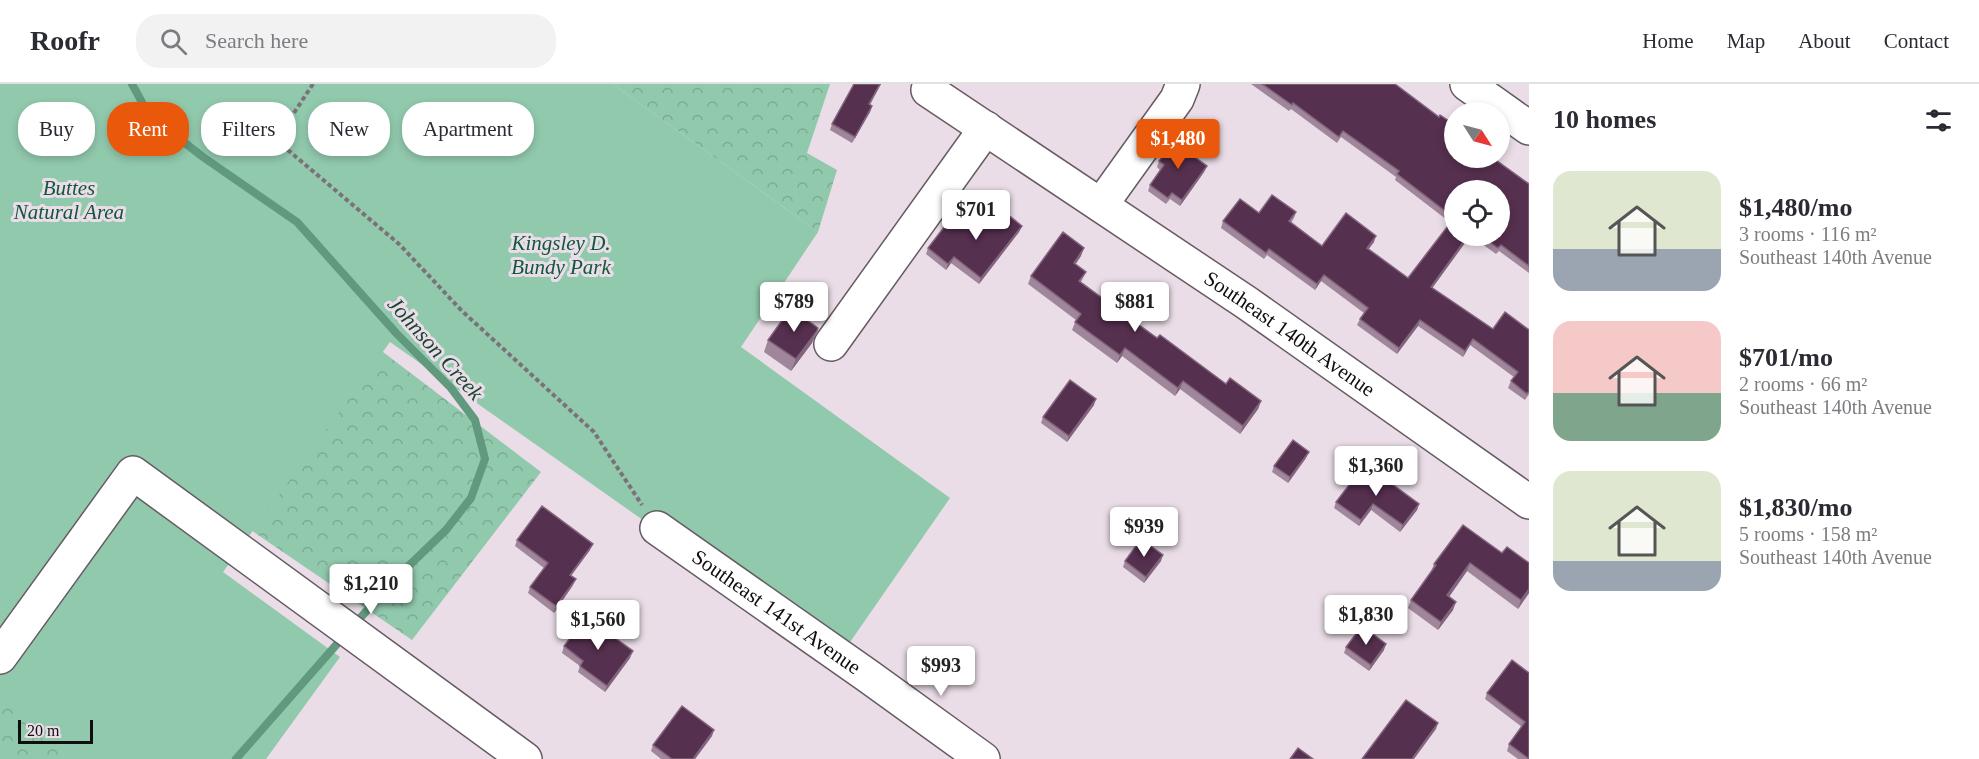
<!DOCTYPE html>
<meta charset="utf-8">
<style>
:root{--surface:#fff;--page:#f2f2f3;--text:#2b2b33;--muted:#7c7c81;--line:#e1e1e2;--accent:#ea580c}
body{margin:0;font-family:Georgia,serif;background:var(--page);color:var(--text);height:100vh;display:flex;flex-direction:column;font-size:22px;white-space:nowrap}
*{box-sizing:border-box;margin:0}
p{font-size:20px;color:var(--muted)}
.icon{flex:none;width:33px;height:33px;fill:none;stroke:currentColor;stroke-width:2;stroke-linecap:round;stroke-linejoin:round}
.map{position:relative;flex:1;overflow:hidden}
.side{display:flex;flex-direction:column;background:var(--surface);width:450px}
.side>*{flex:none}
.hud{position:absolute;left:18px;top:18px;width:570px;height:54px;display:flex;gap:12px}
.needle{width:39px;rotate:126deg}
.buttons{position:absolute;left:1444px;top:18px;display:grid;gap:12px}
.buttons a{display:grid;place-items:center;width:66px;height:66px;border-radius:50%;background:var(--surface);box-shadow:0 3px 9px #0003;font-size:30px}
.scale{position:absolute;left:18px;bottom:15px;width:75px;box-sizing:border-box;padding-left:6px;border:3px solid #110d10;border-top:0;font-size:16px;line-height:21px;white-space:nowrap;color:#110d10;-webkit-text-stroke:4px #eadde7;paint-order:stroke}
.price{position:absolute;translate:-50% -51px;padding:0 14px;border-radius:6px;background:#fff;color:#222;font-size:20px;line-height:39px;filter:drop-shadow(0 2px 3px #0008)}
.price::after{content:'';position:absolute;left:50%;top:36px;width:18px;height:14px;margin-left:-9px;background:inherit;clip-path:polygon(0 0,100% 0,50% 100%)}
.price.on{background:var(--accent);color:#fff}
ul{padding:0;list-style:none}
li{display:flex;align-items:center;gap:18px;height:150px;padding:0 24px}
li span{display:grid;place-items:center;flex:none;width:168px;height:120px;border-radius:18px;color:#555}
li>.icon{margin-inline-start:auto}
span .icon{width:72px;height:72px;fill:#fffc;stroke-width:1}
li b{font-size:26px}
h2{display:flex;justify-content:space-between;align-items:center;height:72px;padding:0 24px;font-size:26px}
.tag{padding:0 21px;border-radius:24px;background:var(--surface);box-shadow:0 3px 9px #0003;font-size:21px;line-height:54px}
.tag.on{background:var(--accent);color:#fff}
header{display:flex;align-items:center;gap:36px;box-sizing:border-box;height:84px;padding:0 30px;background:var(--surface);border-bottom:2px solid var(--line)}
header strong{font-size:28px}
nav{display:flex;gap:33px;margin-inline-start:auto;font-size:21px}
.search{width:420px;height:54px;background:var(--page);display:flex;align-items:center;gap:15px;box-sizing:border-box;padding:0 21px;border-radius:24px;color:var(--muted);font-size:22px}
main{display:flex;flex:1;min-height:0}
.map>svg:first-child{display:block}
.forest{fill:url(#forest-crowns)}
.green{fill:#91c9ad}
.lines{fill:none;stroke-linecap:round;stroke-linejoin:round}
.stream{stroke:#61997e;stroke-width:8}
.minor-casing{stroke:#665b63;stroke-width:36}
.path{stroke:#7b7279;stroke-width:4;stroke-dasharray:4.5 3;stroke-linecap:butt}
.minor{stroke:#fff;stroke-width:33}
.wall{fill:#a0869b}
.shaded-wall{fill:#82647d}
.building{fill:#56304f;stroke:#82647d;stroke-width:1.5}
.labels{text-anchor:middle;stroke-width:6;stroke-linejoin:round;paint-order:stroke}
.park-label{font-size:21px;font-style:italic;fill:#10573c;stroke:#eadde7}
.street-label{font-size:21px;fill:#110d10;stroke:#eadde7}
.water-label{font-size:22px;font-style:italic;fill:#184632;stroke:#eadde7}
</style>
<header>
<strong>Roofr</strong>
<div class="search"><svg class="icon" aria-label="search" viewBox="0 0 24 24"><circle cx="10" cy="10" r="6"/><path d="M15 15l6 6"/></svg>Search here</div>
<nav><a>Home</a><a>Map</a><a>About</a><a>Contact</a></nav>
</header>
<main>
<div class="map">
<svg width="1529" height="675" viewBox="0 0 1529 675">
<defs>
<pattern id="forest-crowns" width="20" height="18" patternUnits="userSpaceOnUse" patternTransform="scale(1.5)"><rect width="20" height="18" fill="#91c9ad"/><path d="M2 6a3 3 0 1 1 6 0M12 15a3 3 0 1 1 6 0" fill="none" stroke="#7cab94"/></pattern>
</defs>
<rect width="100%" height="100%" fill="#eadde7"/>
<g class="forest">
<polygon points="0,0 105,57 541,388 412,556 129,363 228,675 0,675"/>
<polygon points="613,0 830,0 807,69 837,86 818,148"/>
</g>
<polygon class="green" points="0,0 613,0 818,148 741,263 950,414 839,574 390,258 223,488 340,573 266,675 80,675 0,618"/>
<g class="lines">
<g class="stream">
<polyline points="132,0 149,31 203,73 297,138 397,250 451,304 475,336 485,375 471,414 446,446 393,497 354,541"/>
<polyline points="236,675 344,552"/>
</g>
<g class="minor-casing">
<g id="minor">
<polyline points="1467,0 1529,44"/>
<path id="s1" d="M928,6L1247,219L1529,418"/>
<polyline points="1101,121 1177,15 1183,0"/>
<polyline points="831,260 986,44"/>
<path id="s2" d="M657,444L868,592L983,675"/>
<polyline points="0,573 133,389 525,675"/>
</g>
</g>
<polyline class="path" points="313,0 276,56 399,160 462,227 594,348 642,421"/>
<use href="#minor" class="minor"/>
</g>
<g class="wall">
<polygon points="881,0 870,21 872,22 870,28 852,59 830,46 832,40"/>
<polygon points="1251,0 1395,0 1455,74 1529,100 1529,189 1499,167 1496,170 1471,152 1500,152 1455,106 1470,152 1432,204 1493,245 1505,228 1529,310 1525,316 1508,304 1511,297 1514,293 1470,261 1463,273 1418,242 1397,270 1357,241 1360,235 1364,229 1321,197 1315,206 1267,171 1264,175 1221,144 1223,137 1259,129 1296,128 1294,134 1291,139 1322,162 1374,158 1368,165 1408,194 1451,139 1395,96 1396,93 1341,53 1337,59 1291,25 1289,27"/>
<polygon points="1195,71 1193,73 1207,82 1204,88 1180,122 1170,115 1166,120 1148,107 1150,101 1160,86 1157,83 1159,77"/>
<polygon points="1022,142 1019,148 979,200 951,179 946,186 926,170 928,164 977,147"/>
<polygon points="1081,172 1075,180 1086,188 1081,198 1157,254 1226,300 1261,317 1258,325 1240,350 1180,305 1175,312 1122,272 1117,279 1072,246 1076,236 1028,200 1031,192"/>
<polygon points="808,237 812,259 791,287 764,268 768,256"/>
<polygon points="1094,321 1067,358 1041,339 1043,333"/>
<polygon points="1306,374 1288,399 1272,388 1274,382"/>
<polygon points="1336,418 1419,420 1417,426 1400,448 1371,426 1359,442 1334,424"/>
<polygon points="1463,441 1529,509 1518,525 1467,487 1449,513 1453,526 1438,546 1408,524 1411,516 1431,488 1434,480"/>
<polygon points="517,456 590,466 571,492 573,501 554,529 528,509 530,503 544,484 515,462"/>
<polygon points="1125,477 1161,477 1144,499 1123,483"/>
<polygon points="564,562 630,574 605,608 578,588 580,582 562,569"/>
<polygon points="1346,563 1384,566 1369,587 1344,569"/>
<polygon points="1529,589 1529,675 1518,675 1507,667 1509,660 1522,643 1485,615 1487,609"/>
<polygon points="712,652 695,675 661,675 651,667 653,661"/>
</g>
<g class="shaded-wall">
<polygon points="880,0 881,0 866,26 869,20"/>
<polygon points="872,22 870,28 852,59 855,53"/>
<polygon points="1207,82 1204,88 1180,122 1182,116"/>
<polygon points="1022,142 1019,148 979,200 981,194"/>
<polygon points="1376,152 1374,158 1365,170 1367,164"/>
<polygon points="1468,152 1470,152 1428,210 1431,203"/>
<polygon points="1084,164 1081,172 1071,187 1074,179"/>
<polygon points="954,173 951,179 946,186 948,180"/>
<polygon points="1324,191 1321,197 1315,206 1317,200"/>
<polygon points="1420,236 1418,242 1397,270 1399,264"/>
<polygon points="817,247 812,259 791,287 796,275"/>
<polygon points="1473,255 1470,261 1463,273 1465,267"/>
<polygon points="1125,264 1122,272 1117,279 1120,271"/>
<polygon points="1183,297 1180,305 1175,312 1178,304"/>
<polygon points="1096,315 1094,321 1067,358 1069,352"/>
<polygon points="1261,317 1258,325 1240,350 1243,342"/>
<polygon points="1309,368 1306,374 1288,399 1290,393"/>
<polygon points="1373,420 1371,426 1359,442 1361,436"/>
<polygon points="1419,420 1417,426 1400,448 1403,441"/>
<polygon points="593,460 590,466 567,497 570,491"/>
<polygon points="1163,471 1161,477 1144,499 1146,493"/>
<polygon points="1470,479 1467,487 1444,520 1447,511"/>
<polygon points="576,495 573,501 554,529 556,522"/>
<polygon points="1529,505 1529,509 1518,525 1521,516"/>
<polygon points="1456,518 1453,526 1438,546 1441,538"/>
<polygon points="1386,560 1384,566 1369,587 1371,581"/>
<polygon points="633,567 630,574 605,608 607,602"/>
<polygon points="1438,639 1436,645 1414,675 1412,675"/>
<polygon points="714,646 712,652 695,675 693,675"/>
</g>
<g class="building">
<polygon points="854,0 880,0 869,20 872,22 855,53 832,40"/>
<polygon points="1262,0 1395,0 1439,33 1440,31 1455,41 1455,74 1493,74 1529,100 1529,182 1501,161 1498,164 1481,152 1500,152 1500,106 1455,106 1455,152 1468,152 1431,203 1493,245 1505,228 1529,246 1529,307 1527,310 1511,297 1518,288 1473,255 1465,267 1420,236 1399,264 1360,235 1368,224 1324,191 1317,200 1269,165 1266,169 1223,137 1240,115 1259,129 1272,111 1296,128 1289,137 1322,162 1346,129 1376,152 1367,164 1408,194 1454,134 1397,90 1399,87 1343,47 1339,53 1293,19 1292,21"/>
<polygon points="1179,51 1197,65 1192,71 1207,82 1182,116 1172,109 1168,114 1150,101 1164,81 1159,77"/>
<polygon points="997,122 1022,142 981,194 954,173 948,180 928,164 954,130 977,147"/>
<polygon points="1063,148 1084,164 1074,179 1086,188 1079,197 1157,254 1160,251 1226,300 1230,294 1261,317 1243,342 1183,297 1178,304 1125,264 1120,271 1075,238 1081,230 1031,192"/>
<polygon points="793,221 809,233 807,236 818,244 817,247 796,275 768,256"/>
<polygon points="1070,296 1096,315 1069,352 1043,333"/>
<polygon points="1293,356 1309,368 1290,393 1274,382"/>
<polygon points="1365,380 1419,420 1403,441 1373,420 1361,436 1336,418"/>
<polygon points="542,422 593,460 570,491 576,495 556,522 530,503 548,479 517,456"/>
<polygon points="1463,441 1502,469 1507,463 1529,479 1529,505 1521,516 1470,479 1447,511 1456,518 1441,538 1411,516 1436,481 1434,480"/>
<polygon points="1141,455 1163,471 1146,493 1125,477"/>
<polygon points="586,533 633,567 607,602 580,582 583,577 564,562"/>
<polygon points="1362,542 1386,560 1371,581 1346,563"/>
<polygon points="1512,576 1529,589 1529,675 1509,660 1525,638 1487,609"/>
<polygon points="1406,616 1438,639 1412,675 1362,675"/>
<polygon points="682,622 714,646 693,675 672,675 653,661"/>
<polygon points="1298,664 1313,675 1290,675"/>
</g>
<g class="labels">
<g class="park-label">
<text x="69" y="111">Buttes<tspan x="69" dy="24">Natural Area</tspan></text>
<text x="561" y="166">Kingsley D.<tspan x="561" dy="24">Bundy Park</tspan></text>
</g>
<g class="street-label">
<text dy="7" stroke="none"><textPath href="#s1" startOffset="436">Southeast 140th Avenue</textPath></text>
<text dy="7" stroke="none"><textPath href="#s2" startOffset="146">Southeast 141st Avenue</textPath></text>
</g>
<g class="water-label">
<text transform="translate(436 264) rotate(48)" y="8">Johnson Creek</text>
</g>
</g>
</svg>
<div class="buttons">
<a><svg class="needle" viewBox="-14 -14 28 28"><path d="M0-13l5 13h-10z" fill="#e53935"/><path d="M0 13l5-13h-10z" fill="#7c7c81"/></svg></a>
<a><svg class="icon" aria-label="locate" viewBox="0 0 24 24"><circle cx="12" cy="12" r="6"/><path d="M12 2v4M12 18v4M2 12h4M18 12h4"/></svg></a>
</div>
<div class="scale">20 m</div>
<b class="price on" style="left:1178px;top:86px">$1,480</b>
<b class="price" style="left:976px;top:157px">$701</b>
<b class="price" style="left:794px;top:249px">$789</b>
<b class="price" style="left:1135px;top:249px">$881</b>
<b class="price" style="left:1376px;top:413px">$1,360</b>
<b class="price" style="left:1144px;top:474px">$939</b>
<b class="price" style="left:371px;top:531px">$1,210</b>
<b class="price" style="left:1366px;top:562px">$1,830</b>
<b class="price" style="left:598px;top:567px">$1,560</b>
<b class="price" style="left:941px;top:613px">$993</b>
<div class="hud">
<a class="tag">Buy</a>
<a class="tag on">Rent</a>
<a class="tag">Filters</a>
<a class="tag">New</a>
<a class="tag">Apartment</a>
</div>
</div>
<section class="side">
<h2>10 homes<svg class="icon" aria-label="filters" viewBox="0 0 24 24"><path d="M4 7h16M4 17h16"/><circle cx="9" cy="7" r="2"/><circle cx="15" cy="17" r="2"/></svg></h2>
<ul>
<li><span style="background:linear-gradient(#dfe7d0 65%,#9aa5b1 0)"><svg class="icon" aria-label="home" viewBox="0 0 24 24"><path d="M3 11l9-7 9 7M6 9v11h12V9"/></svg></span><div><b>$1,480/mo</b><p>3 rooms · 116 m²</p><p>Southeast 140th Avenue</p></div></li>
<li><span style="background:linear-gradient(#f6c9c9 60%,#7fa58c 0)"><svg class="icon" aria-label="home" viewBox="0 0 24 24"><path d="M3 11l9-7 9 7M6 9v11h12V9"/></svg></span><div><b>$701/mo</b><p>2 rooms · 66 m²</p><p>Southeast 140th Avenue</p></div></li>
<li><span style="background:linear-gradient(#dfe7d0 75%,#9aa5b1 0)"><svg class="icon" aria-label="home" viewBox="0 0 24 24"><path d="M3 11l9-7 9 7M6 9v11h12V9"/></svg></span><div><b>$1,830/mo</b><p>5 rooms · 158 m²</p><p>Southeast 140th Avenue</p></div></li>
</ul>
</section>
</main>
